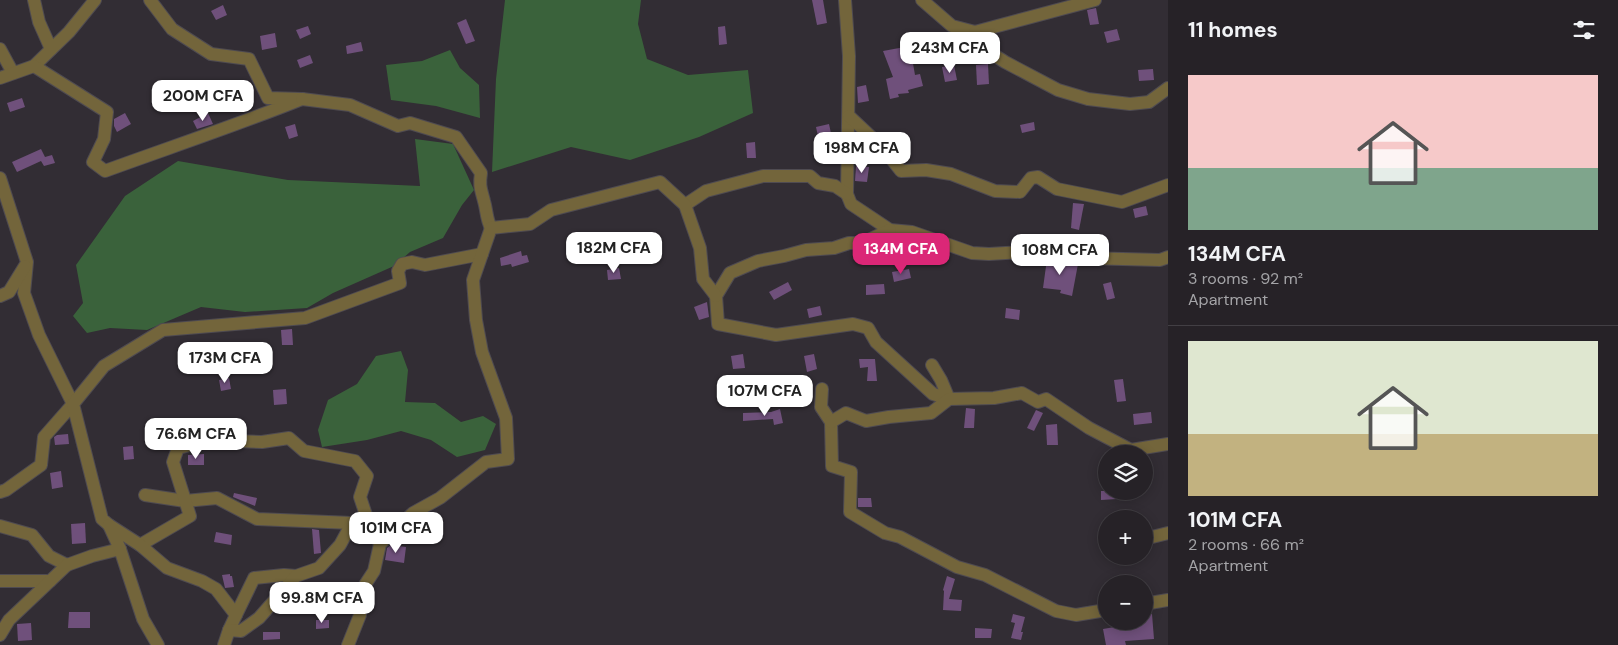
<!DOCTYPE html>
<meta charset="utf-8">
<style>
:root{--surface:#262227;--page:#322f33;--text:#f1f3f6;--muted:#a4a4a7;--line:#423f44;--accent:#db2777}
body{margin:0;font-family:"DM Sans",sans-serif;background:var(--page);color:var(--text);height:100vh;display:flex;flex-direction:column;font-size:19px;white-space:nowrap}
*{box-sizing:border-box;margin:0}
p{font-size:16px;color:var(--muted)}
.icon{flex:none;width:28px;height:28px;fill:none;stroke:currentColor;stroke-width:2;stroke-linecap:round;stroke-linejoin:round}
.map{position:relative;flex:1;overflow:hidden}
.drawer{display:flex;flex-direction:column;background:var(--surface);width:450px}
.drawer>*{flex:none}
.controls{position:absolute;left:1098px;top:445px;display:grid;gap:10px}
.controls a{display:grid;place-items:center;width:55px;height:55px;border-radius:50%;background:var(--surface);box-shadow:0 2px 12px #0003,0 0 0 1px var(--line);font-size:25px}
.price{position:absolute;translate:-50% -42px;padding:0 11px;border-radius:10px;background:#fff;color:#222;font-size:16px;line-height:32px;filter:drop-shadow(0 1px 2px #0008)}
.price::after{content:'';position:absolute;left:50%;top:30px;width:15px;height:11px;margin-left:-8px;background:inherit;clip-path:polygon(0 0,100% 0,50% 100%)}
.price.active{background:var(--accent);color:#fff}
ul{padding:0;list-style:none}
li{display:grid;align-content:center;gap:10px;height:265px;padding:0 20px}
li+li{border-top:1px solid var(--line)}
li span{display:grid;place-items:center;height:155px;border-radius:0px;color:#555}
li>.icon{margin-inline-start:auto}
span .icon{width:90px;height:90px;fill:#fffc;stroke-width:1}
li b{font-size:21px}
h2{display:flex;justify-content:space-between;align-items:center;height:60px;padding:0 20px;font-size:21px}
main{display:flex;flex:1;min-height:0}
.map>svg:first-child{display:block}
.forest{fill:#3a623b}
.building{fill:#6f507b}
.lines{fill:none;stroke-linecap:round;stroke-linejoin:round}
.minor-casing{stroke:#4f4b51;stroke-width:14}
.minor{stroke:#73653b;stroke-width:12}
</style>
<main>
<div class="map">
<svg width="1168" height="645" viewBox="0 0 1168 645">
<rect width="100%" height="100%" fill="#322d34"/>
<g class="forest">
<polygon points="505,0 641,0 638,24 647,59 688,75 748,70 753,113 699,137 630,160 571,147 492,172 496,79"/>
<polygon points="450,50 460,68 479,85 480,118 436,106 391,100 386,65 422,61"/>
<polygon points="415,139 453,144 474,190 462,205 443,238 410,252 394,266 333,293 307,308 245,312 201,307 147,330 110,328 87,333 73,316 83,303 76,265 125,196 178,161 288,180 420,186"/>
<polygon points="401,351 408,370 405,402 435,403 461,422 483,416 496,424 485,450 457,457 431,440 401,431 367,440 322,447 318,430 328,400 357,384 376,356"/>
</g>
<g class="building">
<polygon points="812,0 823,0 827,23 817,25"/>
<polygon points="223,5 227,15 216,20 211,11"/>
<polygon points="1096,8 1099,24 1090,25 1087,10"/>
<polygon points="466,19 475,41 466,44 457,23"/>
<polygon points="308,26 311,34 300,39 296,30"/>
<polygon points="725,26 727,44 719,45 718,27"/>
<polygon points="1117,29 1120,40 1107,43 1104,32"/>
<polygon points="275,33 277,47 262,50 260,36"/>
<polygon points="361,42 363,51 347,54 346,46"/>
<polygon points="910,46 915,75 920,74 923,86 908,90 909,93 898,94 899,97 890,99 886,79 893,77 883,51"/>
<polygon points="310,55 313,63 300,68 297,60"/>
<polygon points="988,64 989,84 977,85 976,65"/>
<polygon points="954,65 957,80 945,82 942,67"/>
<polygon points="1153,69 1154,80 1139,81 1138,70"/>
<polygon points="866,85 869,101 858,103 857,87"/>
<polygon points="195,94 199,102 185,108 182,99"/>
<polygon points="22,98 25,107 10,112 7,103"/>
<polygon points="125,113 131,124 117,132 114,126 114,119"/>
<polygon points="208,113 213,124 197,129 193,121"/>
<polygon points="1034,122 1035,130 1022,133 1020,125"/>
<polygon points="295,124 298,136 289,139 285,127"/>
<polygon points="829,124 834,147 821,150 816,127"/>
<polygon points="755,142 756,158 747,158 746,143"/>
<polygon points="41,149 45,157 52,155 55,163 44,166 41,161 17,172 12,162"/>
<polygon points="856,166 869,167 867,182 855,181"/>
<polygon points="1073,203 1084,204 1079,230 1071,228"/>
<polygon points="1146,206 1148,215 1135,218 1133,209"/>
<polygon points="521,251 522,256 527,255 529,262 512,267 511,264 501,266 500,258"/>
<polygon points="1057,258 1078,264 1072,296 1060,293 1061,290 1043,288 1047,259"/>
<polygon points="619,268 621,279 608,280 607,270"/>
<polygon points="909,269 911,278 894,282 892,272"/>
<polygon points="788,282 792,290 774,300 769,292"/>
<polygon points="1111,282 1115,298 1107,300 1103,284"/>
<polygon points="884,284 885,294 866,295 866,285"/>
<polygon points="707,302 709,317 699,320 694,307"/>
<polygon points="820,306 822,315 809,318 807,309"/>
<polygon points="1006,308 1020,310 1019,320 1005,318"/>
<polygon points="292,329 293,345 282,345 281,330"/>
<polygon points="743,354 745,368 733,369 731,356"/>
<polygon points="814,354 817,369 807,372 804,356"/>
<polygon points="859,359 875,359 877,381 867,381 868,367 860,368"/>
<polygon points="229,378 231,389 221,391 219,380"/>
<polygon points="1123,379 1126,401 1117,402 1114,380"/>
<polygon points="286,389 287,404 274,405 273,390"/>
<polygon points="966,408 975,409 974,428 964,428"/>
<polygon points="780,409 783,423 774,425 773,419 743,421 743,413 771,412"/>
<polygon points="1036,410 1043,413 1034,431 1027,428"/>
<polygon points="1151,412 1152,423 1134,425 1133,414"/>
<polygon points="1057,424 1058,445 1047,445 1046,425"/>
<polygon points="68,434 69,444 55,445 54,437 57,435"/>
<polygon points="133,446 134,459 124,460 123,447"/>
<polygon points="204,454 204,465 188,465 188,455"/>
<polygon points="61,471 63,487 52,489 50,473"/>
<polygon points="1101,491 1117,491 1117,499 1101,500"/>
<polygon points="234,493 257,498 255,506 233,497"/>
<polygon points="858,498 871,498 872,507 858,507"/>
<polygon points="85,523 86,543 72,544 71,524"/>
<polygon points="312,529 319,530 321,553 314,554"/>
<polygon points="428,531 428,542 414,542 414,532"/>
<polygon points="216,532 232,535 231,545 214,542"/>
<polygon points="391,545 406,547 404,563 385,560 387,548"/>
<polygon points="230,574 230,576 232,576 234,587 225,588 222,575"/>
<polygon points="947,576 955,579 949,599 962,600 961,611 943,610 944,591 943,590"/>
<polygon points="322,586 324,597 314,599 312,588"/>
<polygon points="69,612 90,612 90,628 68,628"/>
<polygon points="1013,614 1025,617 1021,632 1023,632 1021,640 1011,638 1015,623 1011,622"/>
<polygon points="1144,614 1152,614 1154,639 1125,641 1126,645 1106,645 1103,629 1132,624 1132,621 1144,621"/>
<polygon points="316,620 329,620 329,628 316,629"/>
<polygon points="31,623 32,640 18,641 17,624"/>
<polygon points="975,628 992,629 991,638 975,638"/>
<polygon points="263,632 280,632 280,639 263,640"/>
</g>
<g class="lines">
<g class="minor-casing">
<g id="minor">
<polyline points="34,0 39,22 51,49"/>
<polyline points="845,0 849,56 847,194 851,204 890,230 912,232 972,253 989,254 1059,250 1085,258 1160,260 1168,257"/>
<polyline points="922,0 952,26 975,32 1095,0"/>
<polyline points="975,32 983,48 1005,62 1058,90 1088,99 1130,104 1149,102 1168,88"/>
<polyline points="0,49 13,73"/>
<polyline points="34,66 69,32 95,0"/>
<path d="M0,78L34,66L107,112L104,139L93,162L105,171C171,147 237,125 302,99L268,98L249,59L211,54L172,29L150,0"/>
<path d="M302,99L350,105L398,126L410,123L456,137L481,173C479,186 481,189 484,201C487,211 486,218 491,228"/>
<polyline points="849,116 882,147 901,171 926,170 951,174 995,191 1020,192 1031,178 1038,177 1057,189 1122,202 1168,185"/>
<polyline points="0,178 27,262 24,293 39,335 73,404 44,437 41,465 6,490 0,492"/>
<polyline points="685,205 706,191 763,176 810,176 818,183 835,186 847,194"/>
<polyline points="890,230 862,243 849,243 834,248 806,250 784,256 758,261 730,273 716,296 718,324 776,335 853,324 868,328 876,342 933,394 949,399 941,380 932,365"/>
<polyline points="0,296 9,292 25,266"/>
<polyline points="822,389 821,407 831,422 832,466 851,472 850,512 885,533 900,537 957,567 985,575 1056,611 1076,615 1106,610"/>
<polyline points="831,422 846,413 866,421 889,417 931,413 949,399 994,398 1022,393 1038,402 1046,399 1089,428 1131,450 1168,444"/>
<polyline points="145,495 185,501 217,498 257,519 352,523"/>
<polyline points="109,525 102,519 73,404 104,366 163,330 305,318 400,283 398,271 402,264 412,262 425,265 482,254"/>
<polyline points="0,526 32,535 49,556 67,565"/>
<polyline points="1144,539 1168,533"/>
<polyline points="140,545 190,516 173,462 178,448 210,440 262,442 289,438 304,451 355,461 367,476 360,497 366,515"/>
<polyline points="0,581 50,581"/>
<polyline points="1144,604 1168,600"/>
<polyline points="236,615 254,578 284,575 296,576"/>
<polyline points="0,635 9,620 67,565 92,556 120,549"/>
<polyline points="158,645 143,619 120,549 109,525 140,545 167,568 202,581 216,589 236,615 229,630"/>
<polyline points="224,645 229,630 241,631 259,618 296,576 319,568 340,545 352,523 366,515 380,544"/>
<polyline points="348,645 360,615 359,594 374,571 380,544 413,513 440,498 486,462 508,459 506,418 482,352 476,320 473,280 491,228 530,224 551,210 660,182 685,205 700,248 703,279 716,296"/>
</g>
</g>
<use href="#minor" class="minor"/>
</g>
</svg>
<div class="controls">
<a><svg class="icon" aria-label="layers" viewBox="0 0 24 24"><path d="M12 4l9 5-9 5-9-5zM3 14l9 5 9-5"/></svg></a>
<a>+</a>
<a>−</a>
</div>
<b class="price" style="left:950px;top:74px">243M CFA</b>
<b class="price" style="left:203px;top:122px">200M CFA</b>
<b class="price" style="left:862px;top:174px">198M CFA</b>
<b class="price" style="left:614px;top:274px">182M CFA</b>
<b class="price active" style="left:901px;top:275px">134M CFA</b>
<b class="price" style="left:1060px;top:276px">108M CFA</b>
<b class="price" style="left:225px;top:384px">173M CFA</b>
<b class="price" style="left:765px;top:417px">107M CFA</b>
<b class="price" style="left:196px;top:460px">76.6M CFA</b>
<b class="price" style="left:396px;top:554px">101M CFA</b>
<b class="price" style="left:322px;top:624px">99.8M CFA</b>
</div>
<section class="drawer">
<h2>11 homes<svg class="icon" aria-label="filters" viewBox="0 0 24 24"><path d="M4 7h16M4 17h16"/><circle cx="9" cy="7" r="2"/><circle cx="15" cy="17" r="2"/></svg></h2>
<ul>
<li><span style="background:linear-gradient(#f6c9c9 60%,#7fa58c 0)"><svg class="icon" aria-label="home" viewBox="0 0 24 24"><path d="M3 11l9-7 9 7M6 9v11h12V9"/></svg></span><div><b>134M CFA</b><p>3 rooms · 92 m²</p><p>Apartment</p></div></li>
<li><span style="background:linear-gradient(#dfe7d0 60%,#c2b280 0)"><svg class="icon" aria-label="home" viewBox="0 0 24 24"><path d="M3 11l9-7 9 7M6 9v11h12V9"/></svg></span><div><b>101M CFA</b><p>2 rooms · 66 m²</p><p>Apartment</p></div></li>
</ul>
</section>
</main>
